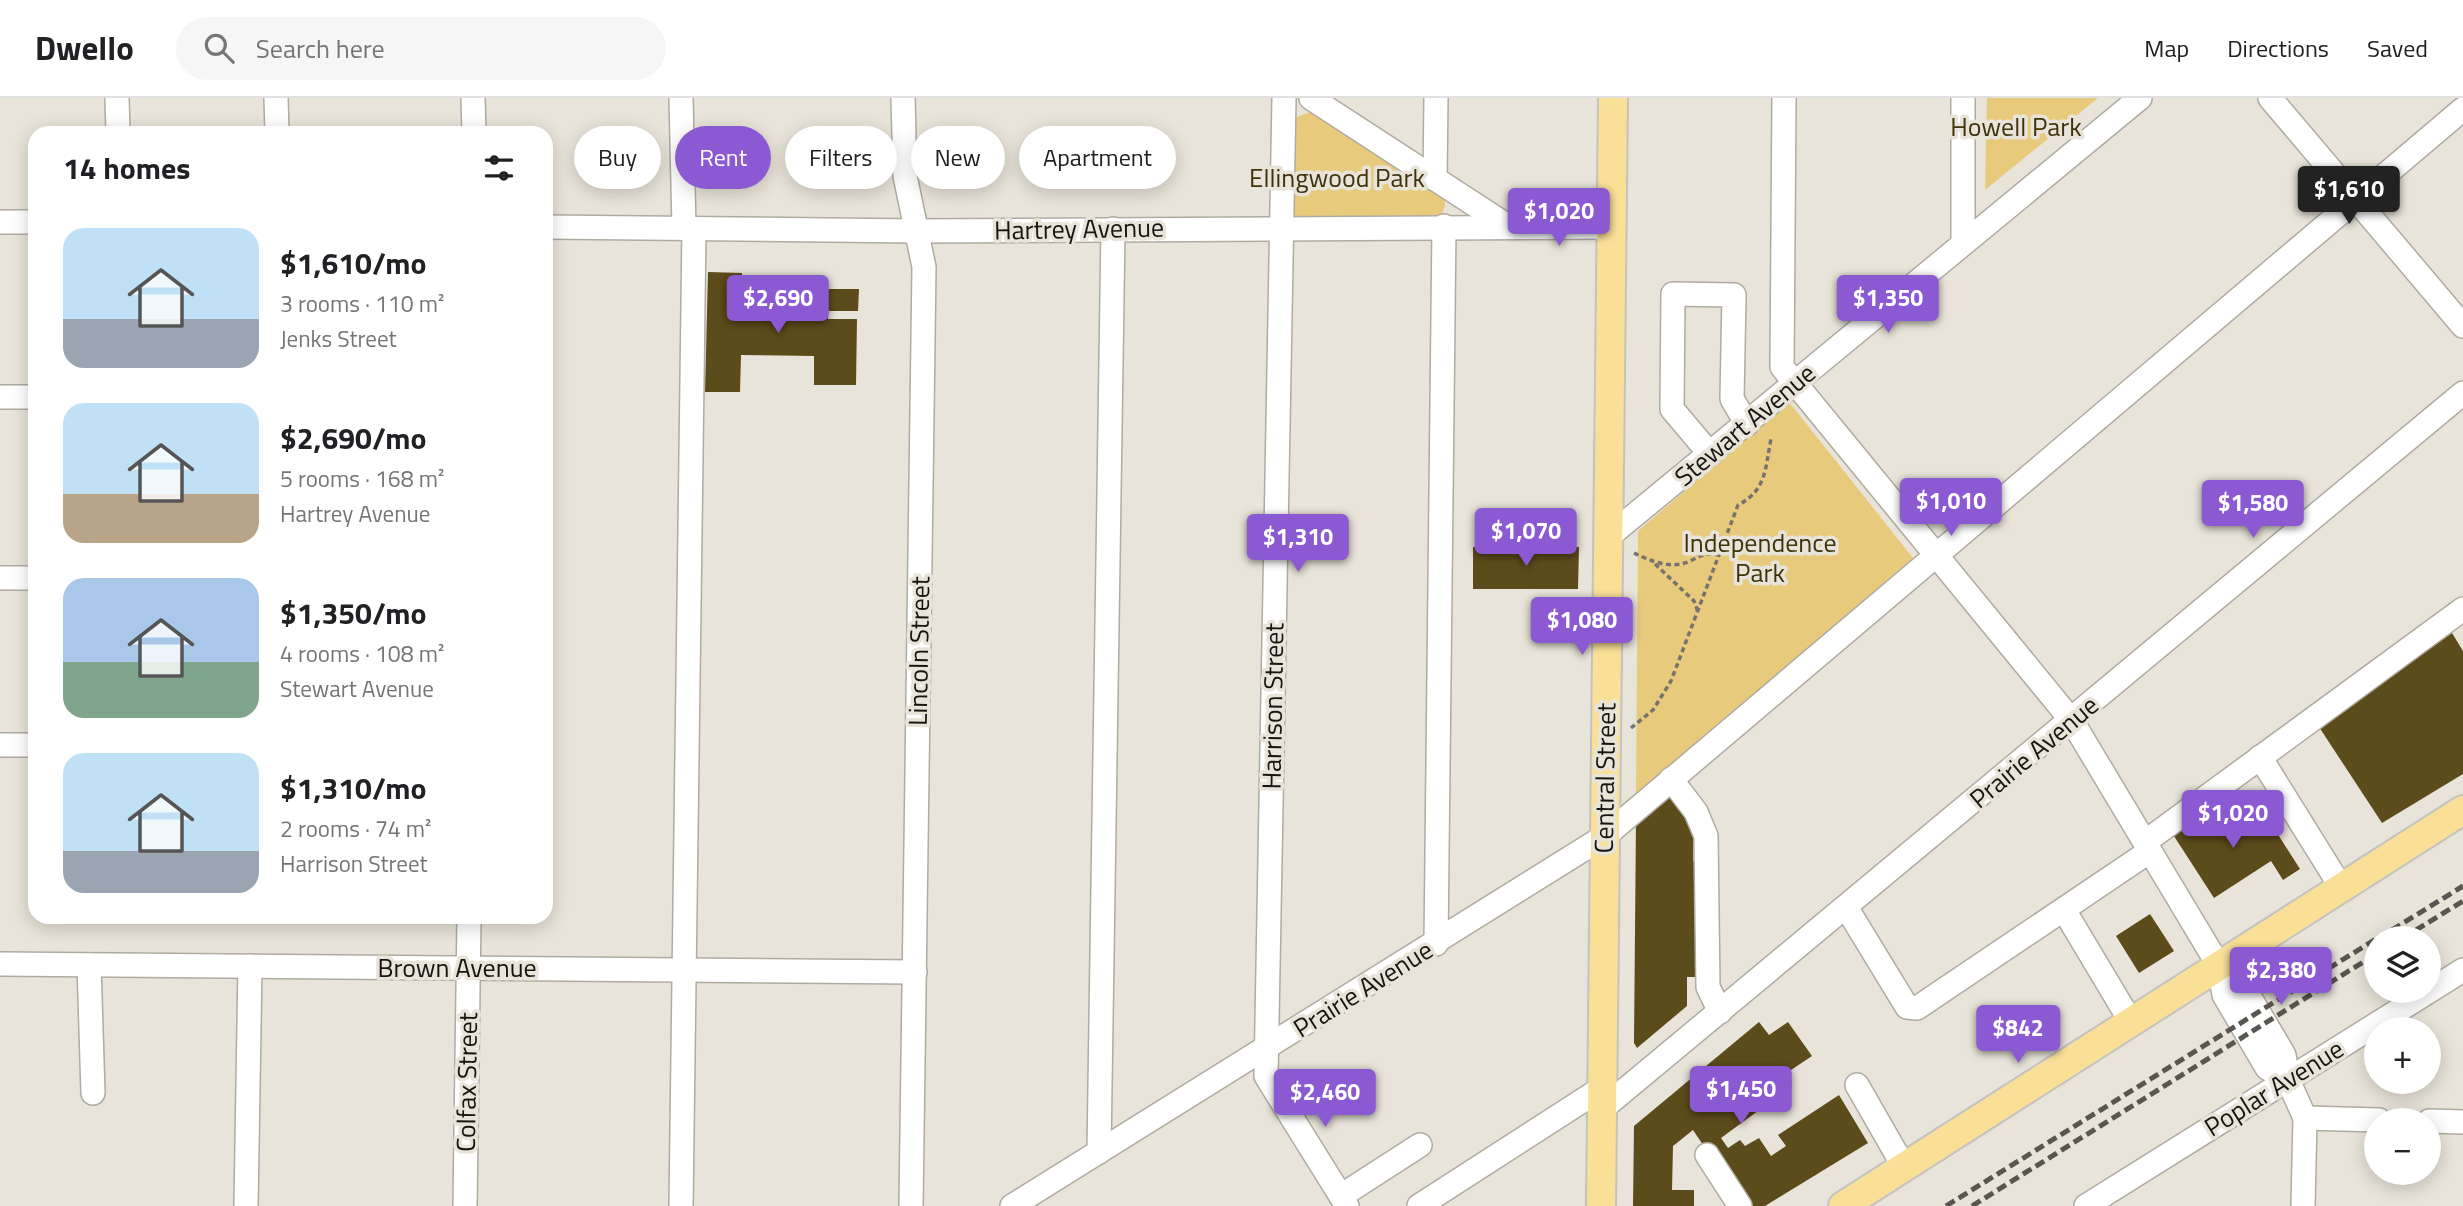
<!DOCTYPE html>
<meta charset="utf-8">
<style>
:root{--surface:#fff;--page:#f6f6f6;--text:#202124;--muted:#757577;--line:#e0e0e0;--accent:#8b5ad3}
body{margin:0;font-family:"Titillium Web",sans-serif;background:var(--page);color:var(--text);height:100vh;display:flex;flex-direction:column;font-size:26px;white-space:nowrap}
*{box-sizing:border-box;margin:0}
p{font-size:23px;color:var(--muted)}
.icon{flex:none;width:38px;height:38px;fill:none;stroke:currentColor;stroke-width:2;stroke-linecap:round;stroke-linejoin:round}
.map{position:relative;flex:1;overflow:hidden}
.drawer{position:absolute;left:28px;top:28px;width:525px;height:798px;display:flex;flex-direction:column;background:var(--surface);border-radius:21px;box-shadow:0 4px 18px #0003}
.drawer>*{flex:none}
.top-card{position:absolute;left:574px;top:28px;width:665px;height:63px;display:flex;gap:14px}
.tools{position:absolute;left:2364px;top:828px;display:grid;gap:14px}
.tools a{display:grid;place-items:center;width:77px;height:77px;border-radius:50%;background:var(--surface);box-shadow:0 4px 18px #0003;font-size:35px}
.price{position:absolute;translate:-50% -60px;padding:0 16px;border-radius:7px;background:var(--accent);color:#fff;font-size:23px;line-height:46px;filter:drop-shadow(0 2px 4px #0008)}
.price::after{content:'';position:absolute;left:50%;top:42px;width:21px;height:16px;margin-left:-10px;background:inherit;clip-path:polygon(0 0,100% 0,50% 100%)}
.price.selected{background:#222;color:#fff}
ul{padding:0;list-style:none}
li{display:flex;align-items:center;gap:21px;height:175px;padding:0 35px}
li span{display:grid;place-items:center;flex:none;width:196px;height:140px;border-radius:21px;color:#555}
li>.icon{margin-inline-start:auto}
span .icon{width:84px;height:84px;fill:#fffc;stroke-width:1}
li b{font-size:30px}
h2{display:flex;justify-content:space-between;align-items:center;height:84px;padding:0 35px;font-size:30px}
.tag{padding:0 24px;border-radius:32px;background:var(--surface);box-shadow:0 4px 18px #0003;font-size:24px;line-height:63px}
.tag.selected{background:var(--accent);color:#fff}
header{display:flex;align-items:center;gap:42px;box-sizing:border-box;height:98px;padding:0 35px;background:var(--surface);border-bottom:2px solid var(--line)}
header strong{font-size:33px}
nav{display:flex;gap:38px;margin-inline-start:auto;font-size:24px}
.search{width:490px;height:63px;background:var(--page);display:flex;align-items:center;gap:18px;box-sizing:border-box;padding:0 24px;border-radius:38px;color:var(--muted);font-size:26px}
.map>svg:first-child{display:block}
.green{fill:#e7ca7c}
.building{fill:#5d4c1b}
.lines{fill:none;stroke-linecap:round;stroke-linejoin:round}
.minor-casing{stroke:#afaba1;stroke-width:26}
.major-casing{stroke:#c3c2c1;stroke-width:32}
.path{stroke:#76736d;stroke-width:3.5;stroke-dasharray:5 3.5;stroke-linecap:butt}
.minor{stroke:#fff;stroke-width:23}
.major{stroke:#fae097;stroke-width:28}
.rail{stroke:#595651;stroke-width:5;stroke-dasharray:10 5;stroke-linecap:butt}
.labels{text-anchor:middle;stroke-width:7;stroke-linejoin:round;paint-order:stroke}
.park-label{font-size:26px;fill:#40330a;stroke:#e8e4d9}
.street-label{font-size:26px;fill:#171512;stroke:#e8e4d9}
</style>
<header>
<strong>Dwello</strong>
<div class="search"><svg class="icon" aria-label="search" viewBox="0 0 24 24"><circle cx="10" cy="10" r="6"/><path d="M15 15l6 6"/></svg>Search here</div>
<nav><a>Map</a><a>Directions</a><a>Saved</a></nav>
</header>
<div class="map">
<svg width="2463" height="1108" viewBox="0 0 2463 1108">
<rect width="100%" height="100%" fill="#e8e4d9"/>
<g class="green">
<polygon points="1987,0 2098,0 1985,92"/>
<polygon points="1310,14 1445,100 1445,108 1440,120 1298,122 1294,119 1294,25 1297,19"/>
<polygon points="1789,304 1913,460 1636,697 1638,433"/>
</g>
<g class="building">
<polygon points="708,174 742,175 741,219 810,220 810,191 859,191 858,213 828,213 828,221 857,221 856,287 814,287 814,258 741,257 740,294 705,294"/>
<polygon points="1473,449 1579,449 1578,491 1473,491"/>
<polygon points="2452,535 2463,553 2463,676 2382,725 2319,629"/>
<polygon points="1672,691 1693,716 1693,763 1701,763 1701,879 1687,879 1687,908 1637,950 1634,945 1636,721"/>
<polygon points="2211,709 2228,735 2263,713 2300,771 2283,782 2271,763 2214,800 2172,735"/>
<polygon points="2150,816 2174,853 2139,875 2116,838"/>
<polygon points="1759,924 1769,937 1788,924 1812,958 1785,976 1792,988 1721,1040 1728,1050 1740,1042 1745,1048 1759,1040 1771,1058 1786,1048 1778,1037 1839,997 1868,1045 1765,1108 1744,1108 1693,1032 1673,1048 1672,1092 1694,1092 1694,1108 1633,1108 1634,1028"/>
</g>
<g class="lines">
<g class="minor-casing">
<g id="minor">
<polyline points="117,0 118,35"/>
<polyline points="276,0 277,35"/>
<polyline points="473,0 474,35"/>
<polyline points="681,0 684,130"/>
<polyline points="903,0 905,78 924,169 911,1108"/>
<polyline points="1284,0 1266,978 1347,1108"/>
<polyline points="1311,0 1506,127"/>
<polyline points="1784,0 1782,269 2072,623 2219,868 2224,897 2267,970 2288,982"/>
<polyline points="2270,0 2463,228"/>
<polyline points="1435,81 1436,0"/>
<polyline points="0,124 35,124"/>
<polyline points="546,129 917,133 1611,129"/>
<polyline points="1963,145 1963,0"/>
<polyline points="0,299 35,299"/>
<polyline points="1710,356 1672,311 1673,196 1734,197 1732,301 1747,326"/>
<polyline points="1608,439 2140,0"/>
<polyline points="0,480 35,480"/>
<polyline points="0,647 35,647"/>
<polyline points="2260,659 2341,789"/>
<polyline points="1671,681 1696,714 1706,738 1708,889 1720,914"/>
<polyline points="2145,744 2463,511"/>
<polyline points="1846,809 1907,909 1917,910 2150,753"/>
<polyline points="2064,812 2131,924"/>
<polyline points="1436,846 1444,128"/>
<polyline points="0,866 915,874"/>
<polyline points="89,867 93,995"/>
<polyline points="2219,868 2242,886 2284,957 2288,982 2305,1020 2303,1108"/>
<polyline points="1857,987 1904,1069"/>
<polyline points="1602,1011 2463,295"/>
<polyline points="2305,1020 2379,1022"/>
<polyline points="2429,1023 2463,1024"/>
<polyline points="1099,1054 1113,131"/>
<polyline points="1707,1057 1740,1108"/>
<polyline points="1341,1098 1420,1047"/>
<polyline points="246,1108 250,868"/>
<polyline points="465,1108 469,819"/>
<polyline points="681,1108 694,131"/>
<polyline points="1012,1108 1605,738 2463,11"/>
<polyline points="1419,1108 1602,990"/>
<polyline points="2086,1108 2463,872"/>
</g>
</g>
<g class="major-casing">
<g id="major">
<polyline points="1601,1108 1613,0"/>
<polyline points="1843,1108 2463,712"/>
</g>
</g>
<g class="path">
<path d="M1634,455C1651,463 1671,472 1690,463C1701,458 1706,454 1718,457"/>
<polyline points="1655,466 1694,503 1698,514"/>
<path d="M1631,630L1653,612L1671,583L1738,407C1767,392 1765,370 1771,341"/>
</g>
<use href="#minor" class="minor"/>
<use href="#major" class="major"/>
<g class="rail">
<polyline points="2379,840 2463,788"/>
<polyline points="2403,840 2463,803"/>
<polyline points="1946,1108 2376,841"/>
<polyline points="1972,1108 2376,856"/>
</g>
</g>
<g class="labels">
<g class="park-label">
<text x="2016" y="38">Howell Park</text>
<text x="1337" y="89">Ellingwood Park</text>
<text x="1760" y="454">Independence<tspan x="1760" dy="30">Park</tspan></text>
</g>
<g class="street-label">
<text transform="translate(1079 131) rotate(-1)" y="9">Hartrey Avenue</text>
<text transform="translate(1745 327) rotate(-40)" y="9">Stewart Avenue</text>
<text transform="translate(919 553) rotate(-89)" y="9">Lincoln Street</text>
<text transform="translate(1273 608) rotate(-89)" y="9">Harrison Street</text>
<text transform="translate(2034 654) rotate(-40)" y="9">Prairie Avenue</text>
<text transform="translate(1605 680) rotate(-89)" y="9">Central Street</text>
<text x="457" y="879">Brown Avenue</text>
<text transform="translate(1363 891) rotate(-32)" y="9">Prairie Avenue</text>
<text transform="translate(467 984) rotate(-89)" y="9">Colfax Street</text>
<text transform="translate(2274 990) rotate(-32)" y="9">Poplar Avenue</text>
</g>
</g>
</svg>
<div class="tools">
<a><svg class="icon" aria-label="layers" viewBox="0 0 24 24"><path d="M12 4l9 5-9 5-9-5zM3 14l9 5 9-5"/></svg></a>
<a>+</a>
<a>−</a>
</div>
<b class="price selected" style="left:2349px;top:128px">$1,610</b>
<b class="price" style="left:1559px;top:150px">$1,020</b>
<b class="price" style="left:778px;top:237px">$2,690</b>
<b class="price" style="left:1888px;top:237px">$1,350</b>
<b class="price" style="left:1951px;top:440px">$1,010</b>
<b class="price" style="left:2253px;top:442px">$1,580</b>
<b class="price" style="left:1526px;top:470px">$1,070</b>
<b class="price" style="left:1298px;top:476px">$1,310</b>
<b class="price" style="left:1582px;top:559px">$1,080</b>
<b class="price" style="left:2233px;top:752px">$1,020</b>
<b class="price" style="left:2281px;top:909px">$2,380</b>
<b class="price" style="left:2018px;top:967px">$842</b>
<b class="price" style="left:1741px;top:1028px">$1,450</b>
<b class="price" style="left:1325px;top:1031px">$2,460</b>
<div class="top-card">
<a class="tag">Buy</a>
<a class="tag selected">Rent</a>
<a class="tag">Filters</a>
<a class="tag">New</a>
<a class="tag">Apartment</a>
</div>
<section class="drawer">
<h2>14 homes<svg class="icon" aria-label="filters" viewBox="0 0 24 24"><path d="M4 7h16M4 17h16"/><circle cx="9" cy="7" r="2"/><circle cx="15" cy="17" r="2"/></svg></h2>
<ul>
<li><span style="background:linear-gradient(#bfe0f5 65%,#9aa5b1 0)"><svg class="icon" aria-label="home" viewBox="0 0 24 24"><path d="M3 11l9-7 9 7M6 9v11h12V9"/></svg></span><div><b>$1,610/mo</b><p>3 rooms · 110 m²</p><p>Jenks Street</p></div></li>
<li><span style="background:linear-gradient(#bfe0f5 65%,#b9a48a 0)"><svg class="icon" aria-label="home" viewBox="0 0 24 24"><path d="M3 11l9-7 9 7M6 9v11h12V9"/></svg></span><div><b>$2,690/mo</b><p>5 rooms · 168 m²</p><p>Hartrey Avenue</p></div></li>
<li><span style="background:linear-gradient(#a9c7e8 60%,#7fa58c 0)"><svg class="icon" aria-label="home" viewBox="0 0 24 24"><path d="M3 11l9-7 9 7M6 9v11h12V9"/></svg></span><div><b>$1,350/mo</b><p>4 rooms · 108 m²</p><p>Stewart Avenue</p></div></li>
<li><span style="background:linear-gradient(#bfe0f5 70%,#9aa5b1 0)"><svg class="icon" aria-label="home" viewBox="0 0 24 24"><path d="M3 11l9-7 9 7M6 9v11h12V9"/></svg></span><div><b>$1,310/mo</b><p>2 rooms · 74 m²</p><p>Harrison Street</p></div></li>
</ul>
</section>
</div>
